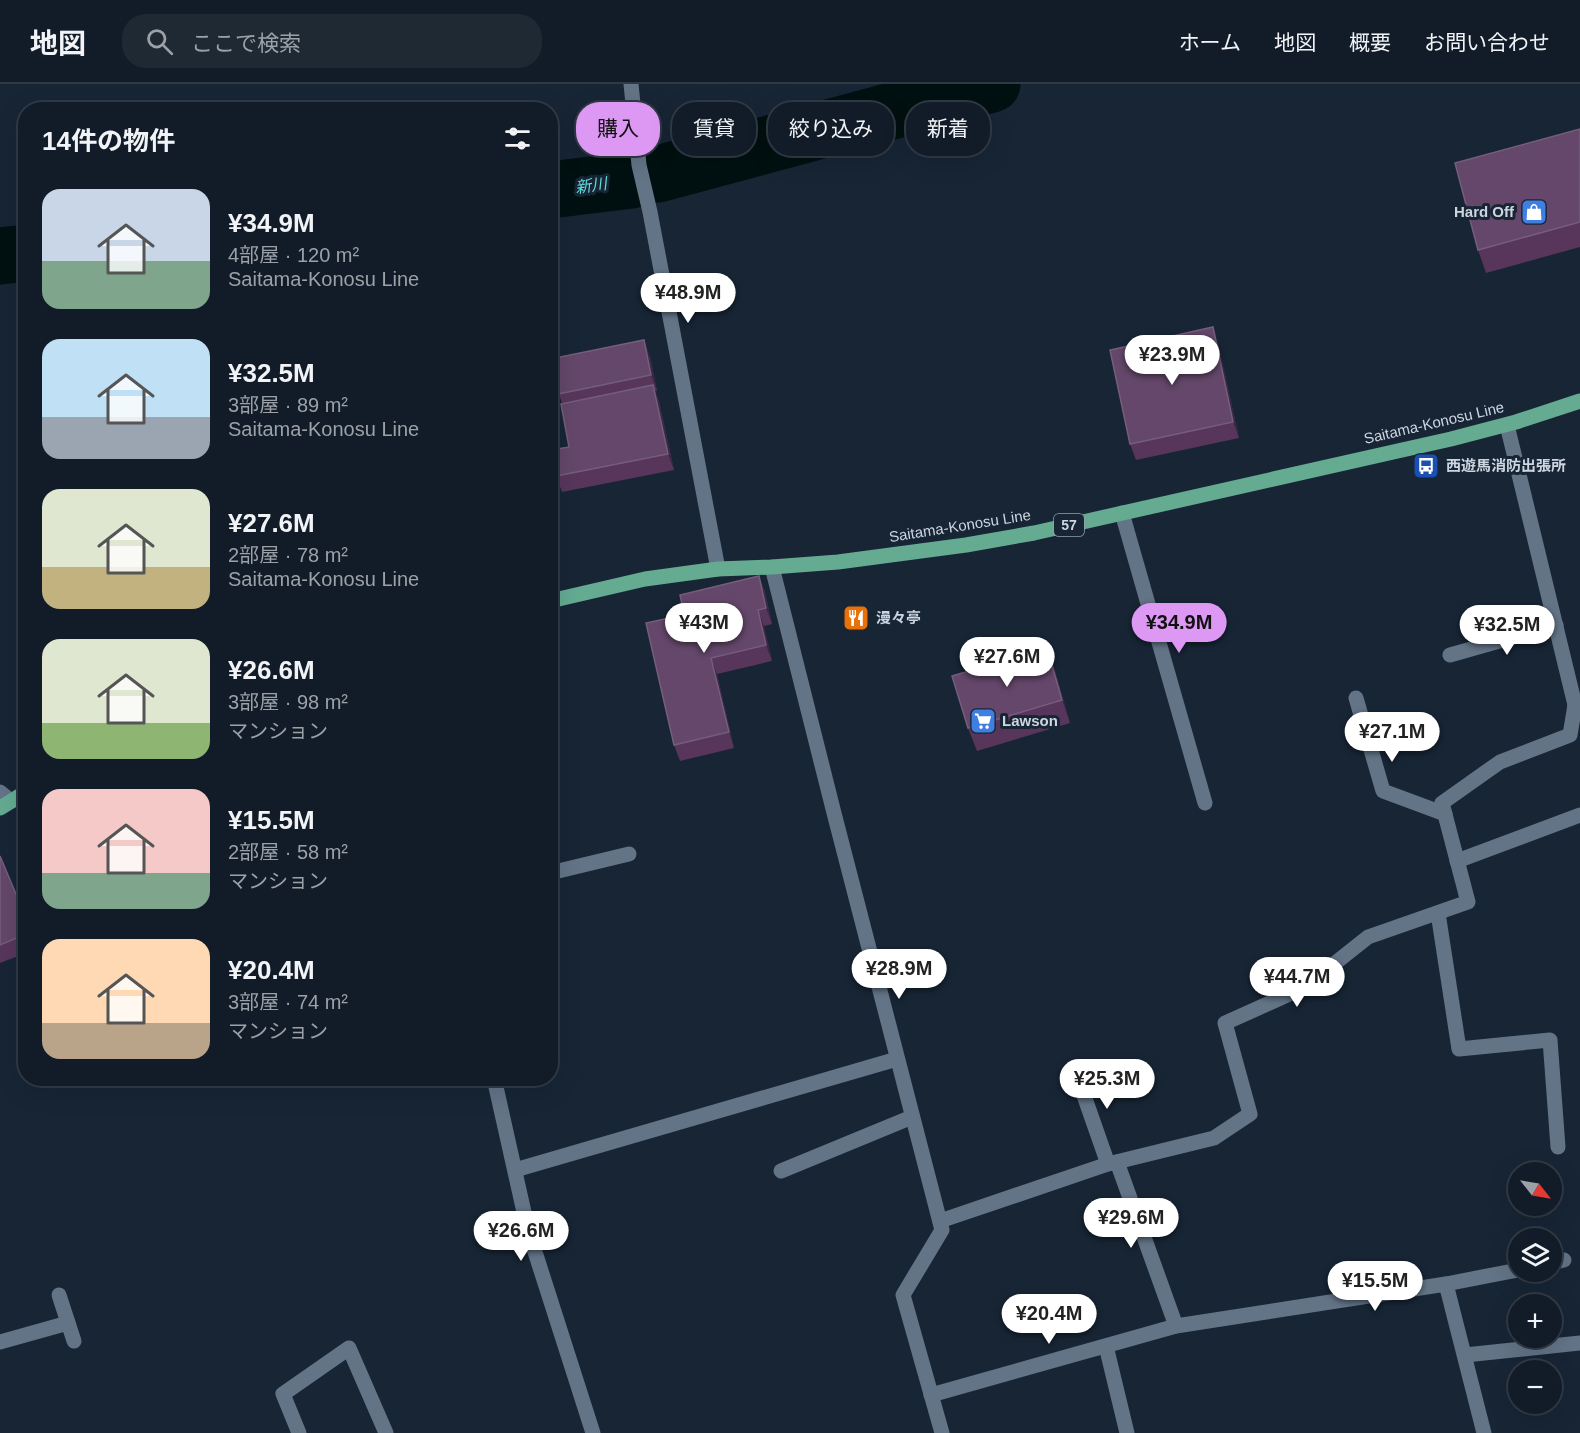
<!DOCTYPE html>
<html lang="ja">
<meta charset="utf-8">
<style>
:root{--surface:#111c28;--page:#1e2934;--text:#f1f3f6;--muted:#9ca1a8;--line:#303a45;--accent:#dd98f3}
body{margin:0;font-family:Helvetica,"Noto Sans JP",sans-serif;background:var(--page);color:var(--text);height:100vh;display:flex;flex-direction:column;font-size:22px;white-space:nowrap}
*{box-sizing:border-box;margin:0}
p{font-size:20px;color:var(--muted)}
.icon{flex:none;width:33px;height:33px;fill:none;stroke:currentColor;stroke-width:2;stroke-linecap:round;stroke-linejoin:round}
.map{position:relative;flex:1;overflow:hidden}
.details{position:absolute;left:18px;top:18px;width:540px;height:984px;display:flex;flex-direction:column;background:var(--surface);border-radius:24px;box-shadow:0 6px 24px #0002,0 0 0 2px var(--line)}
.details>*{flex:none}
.guide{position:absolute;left:576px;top:18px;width:570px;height:54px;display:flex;gap:12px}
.needle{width:39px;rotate:121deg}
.buttons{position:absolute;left:1508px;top:1078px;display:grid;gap:12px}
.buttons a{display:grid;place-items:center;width:54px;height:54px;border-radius:50%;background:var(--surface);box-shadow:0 6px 24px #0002,0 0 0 2px var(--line);font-size:30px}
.price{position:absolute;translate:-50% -51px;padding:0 14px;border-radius:21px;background:#fff;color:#222;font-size:20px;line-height:39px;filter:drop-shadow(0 2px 3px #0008)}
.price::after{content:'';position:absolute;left:50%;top:36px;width:18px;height:14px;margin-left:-9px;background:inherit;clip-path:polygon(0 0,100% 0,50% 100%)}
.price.on{background:var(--accent);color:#111}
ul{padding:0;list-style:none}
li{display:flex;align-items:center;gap:18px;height:150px;padding:0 24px}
li span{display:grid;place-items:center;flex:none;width:168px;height:120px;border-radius:18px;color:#555}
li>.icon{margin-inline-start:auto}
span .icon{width:72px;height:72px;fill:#fffc;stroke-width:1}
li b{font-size:26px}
h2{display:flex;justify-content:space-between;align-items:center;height:72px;padding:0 24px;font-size:26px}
.chip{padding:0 21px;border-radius:24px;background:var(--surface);box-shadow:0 6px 24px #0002,0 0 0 2px var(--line);font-size:21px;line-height:54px}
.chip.on{background:var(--accent);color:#111}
header{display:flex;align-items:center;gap:36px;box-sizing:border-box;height:84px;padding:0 30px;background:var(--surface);border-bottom:2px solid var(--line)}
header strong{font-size:28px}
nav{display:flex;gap:33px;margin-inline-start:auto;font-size:21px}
.search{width:420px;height:54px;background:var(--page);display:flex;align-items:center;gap:15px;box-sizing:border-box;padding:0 21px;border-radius:24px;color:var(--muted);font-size:22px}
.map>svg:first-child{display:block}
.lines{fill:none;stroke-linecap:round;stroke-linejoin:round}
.river{stroke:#001010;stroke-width:57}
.minor{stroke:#637487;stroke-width:15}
.major{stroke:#64ab92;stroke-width:15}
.wall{fill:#58365c}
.shaded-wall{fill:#392846}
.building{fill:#64476a;stroke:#745d7d;stroke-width:1.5}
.labels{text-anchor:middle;stroke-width:6;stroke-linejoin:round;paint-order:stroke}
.shield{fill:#172535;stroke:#96a0ad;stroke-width:1.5}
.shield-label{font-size:14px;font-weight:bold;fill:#ccd5e0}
.poi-label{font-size:15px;font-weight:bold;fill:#ccd5e0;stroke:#172535;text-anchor:start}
.street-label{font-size:15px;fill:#ccd5e0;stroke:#172535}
.water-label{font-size:16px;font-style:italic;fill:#60dedf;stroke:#172535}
</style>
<header>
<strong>地図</strong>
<div class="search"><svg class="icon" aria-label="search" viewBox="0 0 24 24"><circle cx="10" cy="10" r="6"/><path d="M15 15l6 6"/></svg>ここで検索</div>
<nav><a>ホーム</a><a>地図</a><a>概要</a><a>お問い合わせ</a></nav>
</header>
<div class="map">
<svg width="1580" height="1349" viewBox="0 0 1580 1349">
<rect width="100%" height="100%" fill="#172535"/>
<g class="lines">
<g class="river">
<polyline points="658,90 992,0"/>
<polyline points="550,106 632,96"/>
<polyline points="0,172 26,169"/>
</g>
<g class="minor">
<polyline points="631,0 639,81 650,128 718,485"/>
<polyline points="1507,341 1575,621 1580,621"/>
<polyline points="1122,429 1205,719"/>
<polyline points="772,483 834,729 942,1146 903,1211 942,1349"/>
<polyline points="1450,571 1556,541"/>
<polyline points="1356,614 1383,707 1445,730"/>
<polyline points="0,708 11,717"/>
<polyline points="1457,777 1580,731"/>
<polyline points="550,789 629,770"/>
<polyline points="1438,829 1459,965 1550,956 1558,1063"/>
<polyline points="1074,983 1108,1080"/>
<polyline points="494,994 528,1146 593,1349"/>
<polyline points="1117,1078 1176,1242"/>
<polyline points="515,1086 897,975"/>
<polyline points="781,1087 912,1033"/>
<polyline points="940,1137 1108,1080 1214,1054 1250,1030 1225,939 1305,903 1368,853 1468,818 1442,719 1500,678 1570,651 1575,621"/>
<polyline points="1551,1179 1564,1176"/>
<polyline points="1446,1200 1518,1186"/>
<polyline points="59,1211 74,1257"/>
<polyline points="0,1258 68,1239"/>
<polyline points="1106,1262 1127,1349"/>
<polyline points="1465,1271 1580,1259"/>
<polyline points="931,1311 1176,1242 1446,1200 1484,1349"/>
<polyline points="299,1349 283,1310 349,1264 386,1349"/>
</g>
<g class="major">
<polyline points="550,517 645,495 718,485 772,483 838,478 966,461 1034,449 1451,355 1516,338 1580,317"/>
<polyline points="0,724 26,708"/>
</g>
</g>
<g class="wall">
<polygon points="1580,45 1580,163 1486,189 1478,166"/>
<polygon points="1218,259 1239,354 1136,376 1130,360"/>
<polygon points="650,272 657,307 655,307 659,317 674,386 562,408 556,392 569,363 562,320 558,306 550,308 550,275"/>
<polygon points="759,492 765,508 772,540 764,542 772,577 717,590 734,664 680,677 674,661 678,545 687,543"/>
<polygon points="1047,564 1055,587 1070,639 977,667 968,644"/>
<polygon points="0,772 26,834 26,869 0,879"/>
</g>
<g class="shaded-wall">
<polygon points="1213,243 1218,259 1239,354 1233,338"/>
<polygon points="644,256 650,272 657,307 651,291"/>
<polygon points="653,301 659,317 674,386 668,370"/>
<polygon points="759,492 765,508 772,540 766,524"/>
<polygon points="758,526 764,542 772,577 766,561"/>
<polygon points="1047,564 1055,587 1070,639 1062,616"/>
<polygon points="711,574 717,590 734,664 729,648"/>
</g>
<g class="building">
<polygon points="1580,45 1580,138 1478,166 1455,79"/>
<polygon points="1213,243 1233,338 1130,360 1110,266"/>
<polygon points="644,256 651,291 558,310 554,290 550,291 550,275"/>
<polygon points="653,301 668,370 556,392 551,366 569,363 561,320"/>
<polygon points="759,492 766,524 758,526 766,561 711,574 729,648 674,661 646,539 674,533 676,545 687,543 680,511"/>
<polygon points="1047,564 1062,616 968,644 952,592"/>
<polygon points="0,772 26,834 26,850 0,861"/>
</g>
<defs>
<g id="shop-square" transform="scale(1.35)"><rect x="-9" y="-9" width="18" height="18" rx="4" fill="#3f7fe0" stroke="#172535"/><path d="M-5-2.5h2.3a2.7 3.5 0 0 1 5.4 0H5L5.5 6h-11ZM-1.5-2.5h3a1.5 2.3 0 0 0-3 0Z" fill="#fff"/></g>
<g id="bus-square" transform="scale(1.35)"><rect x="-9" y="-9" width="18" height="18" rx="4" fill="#1a4fb4" stroke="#172535"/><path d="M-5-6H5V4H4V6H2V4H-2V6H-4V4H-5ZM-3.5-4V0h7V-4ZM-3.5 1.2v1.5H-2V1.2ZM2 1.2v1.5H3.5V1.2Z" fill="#fff"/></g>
<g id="restaurant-square" transform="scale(1.35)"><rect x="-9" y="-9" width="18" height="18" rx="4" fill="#e8710a" stroke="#172535"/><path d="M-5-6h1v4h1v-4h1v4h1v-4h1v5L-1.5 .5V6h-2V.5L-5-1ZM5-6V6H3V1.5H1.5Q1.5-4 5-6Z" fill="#fff"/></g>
<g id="supermarket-square" transform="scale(1.35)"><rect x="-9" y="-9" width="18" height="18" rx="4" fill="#3f7fe0" stroke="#172535"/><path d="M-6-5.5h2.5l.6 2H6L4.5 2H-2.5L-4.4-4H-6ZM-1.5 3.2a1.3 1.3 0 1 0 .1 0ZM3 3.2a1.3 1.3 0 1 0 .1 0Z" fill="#fff"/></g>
</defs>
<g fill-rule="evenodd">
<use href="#shop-square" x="1534" y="128"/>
<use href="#bus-square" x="1426" y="382"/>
<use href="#restaurant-square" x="856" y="534"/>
<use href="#supermarket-square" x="983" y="637"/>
</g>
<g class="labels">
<rect class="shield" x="1054" y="430" width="30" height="22" rx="4.5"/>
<g class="shield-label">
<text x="1069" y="446">57</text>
</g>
<g class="poi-label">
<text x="1514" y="133" text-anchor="end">Hard Off</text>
<text x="1446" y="387">西遊馬消防出張所</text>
<text x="876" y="539">漫々亭</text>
<text x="1002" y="642">Lawson</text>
</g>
<g class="street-label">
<text transform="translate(1434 339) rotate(-13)" y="5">Saitama-Konosu Line</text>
<text transform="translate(960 442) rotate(-9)" y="5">Saitama-Konosu Line</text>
</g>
<g class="water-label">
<text transform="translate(591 101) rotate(-8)" y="6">新川</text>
</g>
</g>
</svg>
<div class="buttons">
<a><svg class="needle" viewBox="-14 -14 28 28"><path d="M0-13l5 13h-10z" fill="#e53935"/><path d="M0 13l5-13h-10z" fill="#9ca1a8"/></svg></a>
<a><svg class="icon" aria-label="layers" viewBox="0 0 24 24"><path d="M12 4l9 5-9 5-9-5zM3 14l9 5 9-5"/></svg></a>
<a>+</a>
<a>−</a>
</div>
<b class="price" style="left:688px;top:240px">¥48.9M</b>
<b class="price" style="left:1172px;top:302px">¥23.9M</b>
<b class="price" style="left:704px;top:570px">¥43M</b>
<b class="price on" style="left:1179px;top:570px">¥34.9M</b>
<b class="price" style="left:1507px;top:572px">¥32.5M</b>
<b class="price" style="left:1007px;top:604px">¥27.6M</b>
<b class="price" style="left:1392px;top:679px">¥27.1M</b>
<b class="price" style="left:899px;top:916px">¥28.9M</b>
<b class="price" style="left:1297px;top:924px">¥44.7M</b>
<b class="price" style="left:1107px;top:1026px">¥25.3M</b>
<b class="price" style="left:1131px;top:1165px">¥29.6M</b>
<b class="price" style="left:521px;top:1178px">¥26.6M</b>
<b class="price" style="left:1375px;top:1228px">¥15.5M</b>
<b class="price" style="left:1049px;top:1261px">¥20.4M</b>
<div class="guide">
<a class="chip on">購入</a>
<a class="chip">賃貸</a>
<a class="chip">絞り込み</a>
<a class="chip">新着</a>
</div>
<section class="details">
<h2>14件の物件<svg class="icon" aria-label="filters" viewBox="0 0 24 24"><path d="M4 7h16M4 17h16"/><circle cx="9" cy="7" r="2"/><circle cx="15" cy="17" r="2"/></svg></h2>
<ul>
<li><span style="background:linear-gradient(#c9d6e8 60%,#7fa58c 0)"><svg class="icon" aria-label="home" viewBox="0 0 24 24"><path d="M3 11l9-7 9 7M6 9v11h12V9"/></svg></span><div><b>¥34.9M</b><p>4部屋 · 120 m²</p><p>Saitama-Konosu Line</p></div></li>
<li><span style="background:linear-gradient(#bfe0f5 65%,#9aa5b1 0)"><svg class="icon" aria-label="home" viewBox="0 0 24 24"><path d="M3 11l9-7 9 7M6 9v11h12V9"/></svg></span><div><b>¥32.5M</b><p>3部屋 · 89 m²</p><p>Saitama-Konosu Line</p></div></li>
<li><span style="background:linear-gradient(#dfe7d0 65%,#c2b280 0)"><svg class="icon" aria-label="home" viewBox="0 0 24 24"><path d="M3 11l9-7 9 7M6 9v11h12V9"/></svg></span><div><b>¥27.6M</b><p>2部屋 · 78 m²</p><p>Saitama-Konosu Line</p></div></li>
<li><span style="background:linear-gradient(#dfe7d0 70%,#8fb573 0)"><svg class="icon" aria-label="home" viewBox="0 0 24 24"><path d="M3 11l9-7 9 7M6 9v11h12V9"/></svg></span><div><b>¥26.6M</b><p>3部屋 · 98 m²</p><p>マンション</p></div></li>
<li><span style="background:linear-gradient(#f6c9c9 70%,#7fa58c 0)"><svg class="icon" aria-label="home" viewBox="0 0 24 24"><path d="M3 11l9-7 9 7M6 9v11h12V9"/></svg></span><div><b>¥15.5M</b><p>2部屋 · 58 m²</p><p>マンション</p></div></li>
<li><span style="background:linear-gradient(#ffd9b3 70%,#b9a48a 0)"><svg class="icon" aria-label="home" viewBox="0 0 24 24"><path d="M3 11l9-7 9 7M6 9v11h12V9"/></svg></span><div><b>¥20.4M</b><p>3部屋 · 74 m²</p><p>マンション</p></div></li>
</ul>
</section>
</div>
